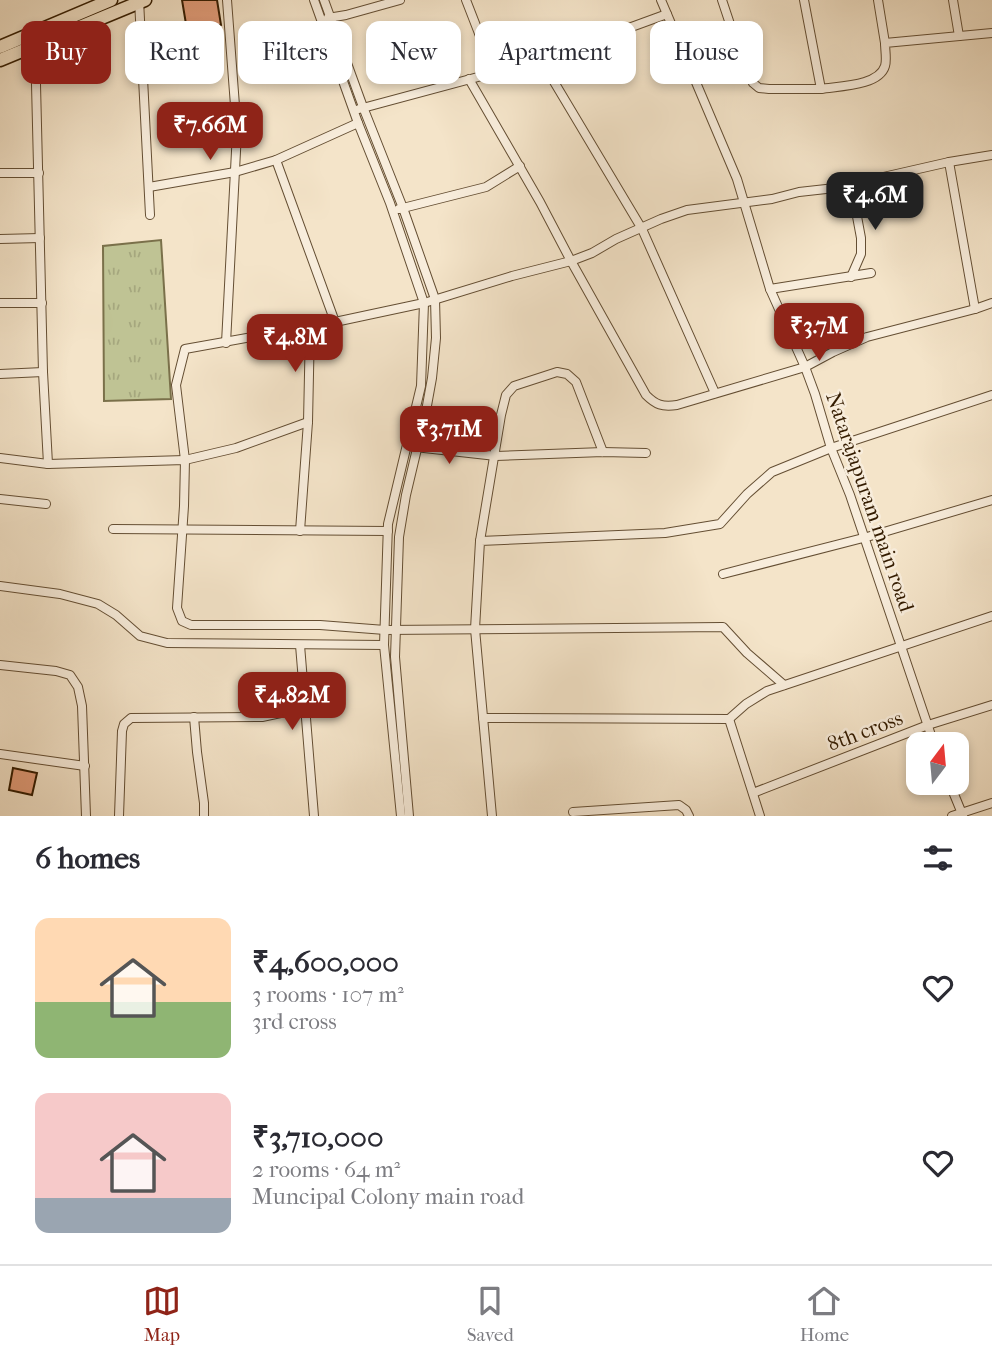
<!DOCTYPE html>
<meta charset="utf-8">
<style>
:root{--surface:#fff;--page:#f2f2f3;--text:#2b2b33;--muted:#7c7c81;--line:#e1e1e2;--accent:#8f2418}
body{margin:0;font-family:"IM FELL French Canon",serif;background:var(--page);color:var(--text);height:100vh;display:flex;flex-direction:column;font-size:26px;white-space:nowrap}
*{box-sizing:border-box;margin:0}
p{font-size:23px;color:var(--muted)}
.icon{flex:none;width:38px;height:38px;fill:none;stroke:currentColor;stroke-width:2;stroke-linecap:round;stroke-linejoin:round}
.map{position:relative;height:816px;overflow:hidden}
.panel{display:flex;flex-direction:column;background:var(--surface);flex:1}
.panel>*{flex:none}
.top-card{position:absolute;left:21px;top:21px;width:950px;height:63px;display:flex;gap:14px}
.needle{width:46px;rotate:16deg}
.controls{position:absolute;left:906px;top:732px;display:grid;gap:14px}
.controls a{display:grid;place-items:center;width:63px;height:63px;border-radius:14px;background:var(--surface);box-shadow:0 4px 10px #0003;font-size:35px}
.price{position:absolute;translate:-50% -60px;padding:0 16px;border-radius:14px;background:var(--accent);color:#fff;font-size:23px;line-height:46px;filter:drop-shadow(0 2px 4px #0008)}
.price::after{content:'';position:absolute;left:50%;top:42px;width:21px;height:16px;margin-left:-10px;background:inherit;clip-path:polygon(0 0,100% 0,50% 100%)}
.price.on{background:#222;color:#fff}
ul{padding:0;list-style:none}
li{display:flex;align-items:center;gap:21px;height:175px;padding:0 35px}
li span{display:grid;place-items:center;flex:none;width:196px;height:140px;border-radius:14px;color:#555}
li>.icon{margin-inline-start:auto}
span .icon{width:84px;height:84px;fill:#fffc;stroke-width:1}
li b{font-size:30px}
h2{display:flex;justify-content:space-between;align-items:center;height:84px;padding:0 35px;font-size:30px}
.chip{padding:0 24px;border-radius:14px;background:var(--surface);box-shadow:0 4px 10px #0003;font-size:24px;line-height:63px}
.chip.on{background:var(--accent);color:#fff}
.menu{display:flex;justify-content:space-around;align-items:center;height:98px;border-top:2px solid var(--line);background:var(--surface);font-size:19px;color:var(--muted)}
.menu a{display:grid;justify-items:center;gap:4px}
.menu .on{color:var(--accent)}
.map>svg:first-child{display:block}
.park{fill:url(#park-tufts);stroke:#7a704a;stroke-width:2}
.building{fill:#e29d7a;stroke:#341c01;stroke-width:2}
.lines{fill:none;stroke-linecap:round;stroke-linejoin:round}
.minor-casing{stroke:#644e33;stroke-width:10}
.primary-casing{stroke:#341c01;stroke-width:15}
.minor{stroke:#f8eddc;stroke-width:8}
.primary{stroke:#f4e4c9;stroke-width:12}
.labels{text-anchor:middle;stroke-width:5;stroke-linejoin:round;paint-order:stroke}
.street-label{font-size:21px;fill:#341c01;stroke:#f8eddc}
</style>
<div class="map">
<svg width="992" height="816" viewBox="0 0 992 816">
<defs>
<pattern id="park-tufts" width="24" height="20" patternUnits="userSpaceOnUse" patternTransform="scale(1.75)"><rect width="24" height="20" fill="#bfc394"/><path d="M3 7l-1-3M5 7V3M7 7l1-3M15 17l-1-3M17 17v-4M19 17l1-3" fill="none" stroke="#a5a77e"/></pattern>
</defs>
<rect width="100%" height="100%" fill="#f4e4c9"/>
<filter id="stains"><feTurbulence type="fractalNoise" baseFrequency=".00286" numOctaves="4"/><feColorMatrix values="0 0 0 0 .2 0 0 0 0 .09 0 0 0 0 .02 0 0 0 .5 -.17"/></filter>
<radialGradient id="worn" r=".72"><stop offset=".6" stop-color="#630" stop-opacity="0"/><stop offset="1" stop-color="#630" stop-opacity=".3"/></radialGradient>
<polygon class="park" points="161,240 171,399 104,401 103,246"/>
<g class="building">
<polygon points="182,0 217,0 221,25 187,30"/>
<polygon points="13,768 37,773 32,795 9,790"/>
</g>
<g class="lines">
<g class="minor-casing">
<g id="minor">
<polyline points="139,0 150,215"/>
<polyline points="314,0 358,123 390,203 424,303 421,386 388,524 384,645 401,816"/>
<polyline points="324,0 363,107 403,208 435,299 436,338 432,378 426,411 406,495 399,537 395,657 409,816"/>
<polyline points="466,0 494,72"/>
<polyline points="661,0 737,179 770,289 805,367 815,394 831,448 850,495 934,744"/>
<polyline points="722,0 742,60 753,83 759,88 769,89 821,89"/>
<path d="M804,0L821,89C839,86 879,86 885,66C887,60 885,50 885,43L992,33"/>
<polyline points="878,0 885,43"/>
<polyline points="953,0 959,36"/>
<polyline points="328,18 346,15 400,0"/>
<polyline points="35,43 43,372 48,464"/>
<polyline points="683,51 734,34"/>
<polyline points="541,60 642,229 715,393"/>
<path d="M469,79L540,202L571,261L646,395C656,405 662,407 677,405L805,367L833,352L867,337L975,309L992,303"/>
<polyline points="359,109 541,60 667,14"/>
<polyline points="949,162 975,309"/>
<polyline points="0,173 39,173"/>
<polyline points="851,184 861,238 861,254 851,277"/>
<polyline points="149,187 235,172 276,160"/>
<polyline points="399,209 486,187 520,166"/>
<polyline points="0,239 40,238"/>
<polyline points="770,289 871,273"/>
<polyline points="0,303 42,303"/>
<polyline points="335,322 276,160 358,123"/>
<polyline points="226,343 237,132 227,0"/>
<polyline points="0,374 43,372"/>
<polyline points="308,422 236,448 185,460 176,385 185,349 335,322 424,303 512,276 571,261 592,253 616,239 661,219 687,210 772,199 799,192 835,188 949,162 992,155"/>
<polyline points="415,447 496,456 603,452 646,453"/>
<polyline points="0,458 48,464 185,460 184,506 177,608 182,621 191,625 320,625 385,630 723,627 747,653 784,685"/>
<polyline points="0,499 46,504"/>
<polyline points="113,529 388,531"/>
<polyline points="300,531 308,422 310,326"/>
<polyline points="480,541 501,415 506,395 514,386 557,372 567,374 576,382 603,452"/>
<polyline points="723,574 867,537 992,500"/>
<polyline points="0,586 60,594 98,604 116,615 140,636 167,643 384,645"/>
<polyline points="300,645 314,816"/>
<polyline points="0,665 56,671 70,675 78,687 82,706 86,816"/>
<polyline points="194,717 197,752 204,803 204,816"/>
<polyline points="483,718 729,719 746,704 767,691 992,616"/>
<polyline points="729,719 760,816"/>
<polyline points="0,754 85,766"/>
<polyline points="949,782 963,816"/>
<polyline points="753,793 928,725 992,705"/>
<polyline points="573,812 679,805 686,810 689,816"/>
<polyline points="119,816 122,731 124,724 131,718 262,717 304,708"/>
<polyline points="492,816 475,629 480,541 665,533 720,524 747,494 772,472 831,448 992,395"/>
<polyline points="952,816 992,803"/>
</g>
</g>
<g class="primary-casing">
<g id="primary">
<polyline points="0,47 111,0"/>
<polyline points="0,60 145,0"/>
</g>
</g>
<use href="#minor" class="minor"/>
<use href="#primary" class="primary"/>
</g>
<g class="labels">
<g class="street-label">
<text transform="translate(870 502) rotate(71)" y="7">Natarajapuram main road</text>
<text transform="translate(865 731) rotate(-21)" y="7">8th cross</text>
</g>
</g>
<rect width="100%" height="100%" filter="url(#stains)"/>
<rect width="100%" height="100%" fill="url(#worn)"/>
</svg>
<div class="controls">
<a><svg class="needle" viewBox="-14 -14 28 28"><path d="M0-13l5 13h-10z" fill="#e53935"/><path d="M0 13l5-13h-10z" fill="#7c7c81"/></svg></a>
</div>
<b class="price" style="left:210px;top:162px">₹7.66M</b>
<b class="price on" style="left:875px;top:232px">₹4.6M</b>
<b class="price" style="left:819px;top:363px">₹3.7M</b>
<b class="price" style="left:295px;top:374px">₹4.8M</b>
<b class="price" style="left:449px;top:466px">₹3.71M</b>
<b class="price" style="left:292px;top:732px">₹4.82M</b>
<div class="top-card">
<a class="chip on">Buy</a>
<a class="chip">Rent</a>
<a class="chip">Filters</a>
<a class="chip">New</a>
<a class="chip">Apartment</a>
<a class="chip">House</a>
</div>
</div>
<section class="panel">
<h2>6 homes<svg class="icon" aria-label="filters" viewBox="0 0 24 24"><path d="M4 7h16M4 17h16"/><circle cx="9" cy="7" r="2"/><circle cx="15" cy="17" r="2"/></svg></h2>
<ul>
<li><span style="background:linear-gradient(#ffd9b3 60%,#8fb573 0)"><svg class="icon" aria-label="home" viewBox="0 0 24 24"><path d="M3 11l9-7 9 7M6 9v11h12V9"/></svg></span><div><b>₹4,600,000</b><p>3 rooms · 107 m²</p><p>3rd cross</p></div><svg class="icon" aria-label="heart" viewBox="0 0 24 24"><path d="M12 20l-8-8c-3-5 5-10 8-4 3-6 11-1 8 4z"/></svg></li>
<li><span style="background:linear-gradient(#f6c9c9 75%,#9aa5b1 0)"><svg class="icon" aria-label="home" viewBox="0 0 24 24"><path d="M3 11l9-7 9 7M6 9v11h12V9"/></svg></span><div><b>₹3,710,000</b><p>2 rooms · 64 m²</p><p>Muncipal Colony main road</p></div><svg class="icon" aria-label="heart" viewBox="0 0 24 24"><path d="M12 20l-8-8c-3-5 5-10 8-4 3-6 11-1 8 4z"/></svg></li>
</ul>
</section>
<nav class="menu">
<a class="on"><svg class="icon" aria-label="map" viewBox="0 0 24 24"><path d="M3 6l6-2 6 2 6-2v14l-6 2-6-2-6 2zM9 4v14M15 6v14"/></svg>Map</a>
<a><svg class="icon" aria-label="saved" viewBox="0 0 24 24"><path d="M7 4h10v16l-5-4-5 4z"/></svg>Saved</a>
<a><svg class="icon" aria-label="home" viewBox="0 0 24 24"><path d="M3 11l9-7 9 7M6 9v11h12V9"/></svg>Home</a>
</nav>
